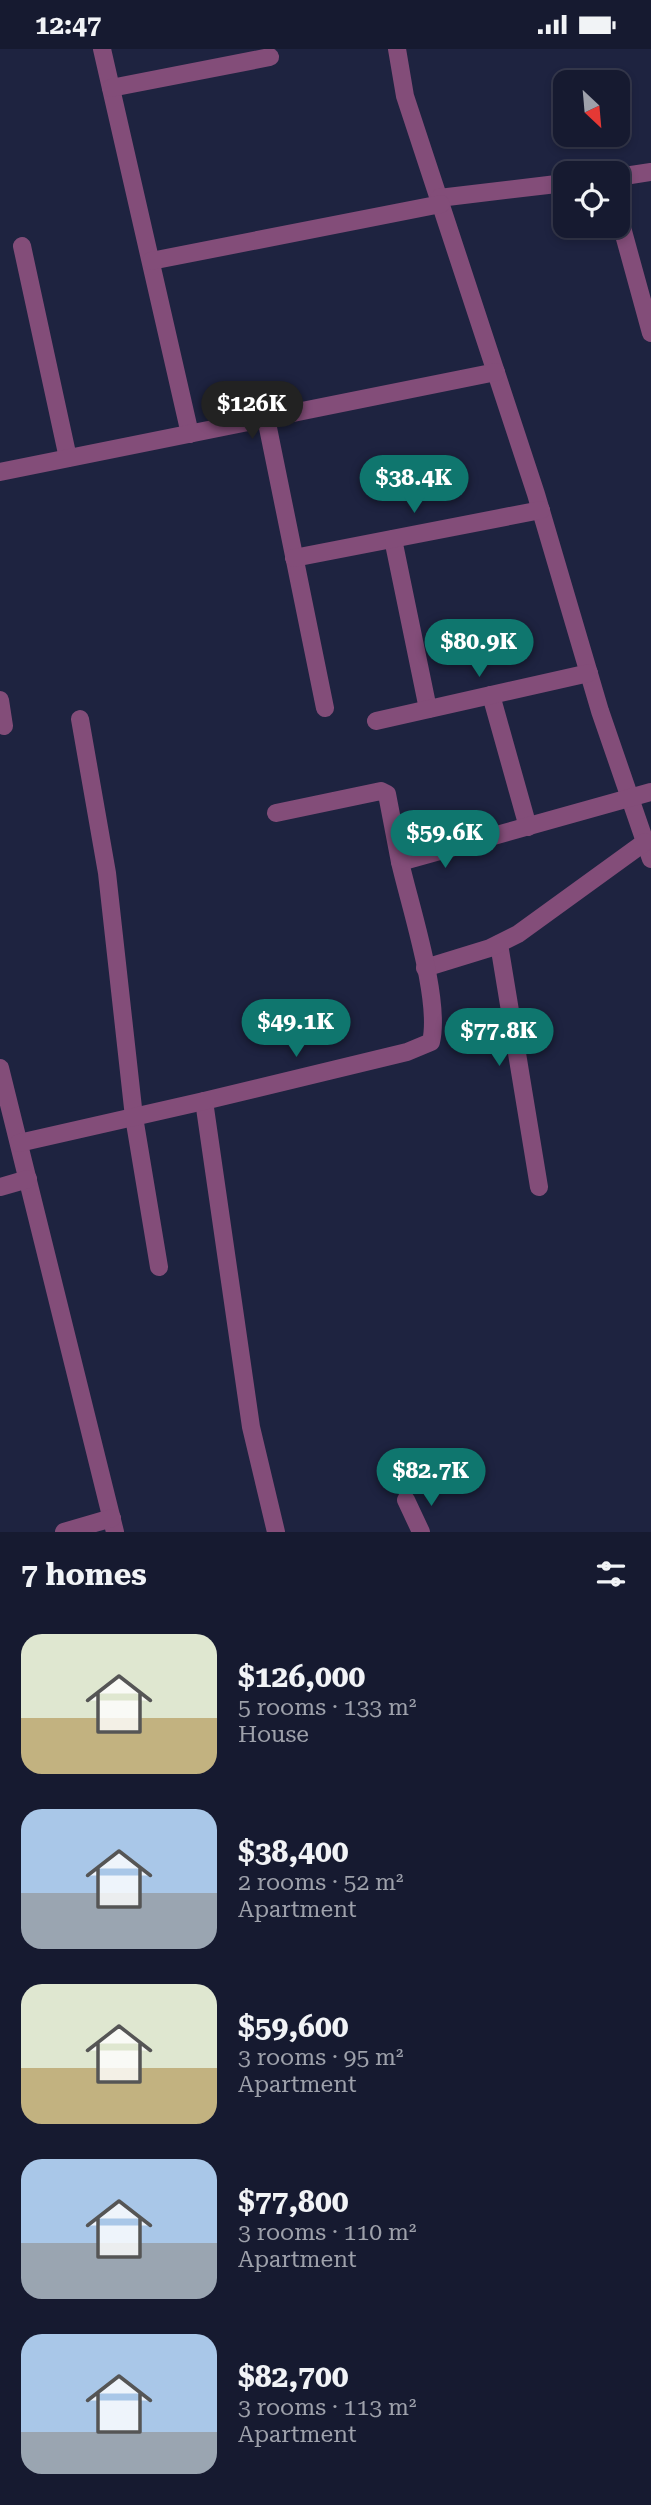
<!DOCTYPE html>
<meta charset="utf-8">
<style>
:root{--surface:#161a30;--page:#23273c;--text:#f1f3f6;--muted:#9ea1ab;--line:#35384c;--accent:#0f766e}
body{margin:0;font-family:"Roboto Serif",serif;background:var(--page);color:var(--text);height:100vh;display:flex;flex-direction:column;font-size:26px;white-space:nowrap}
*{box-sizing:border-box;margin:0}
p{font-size:23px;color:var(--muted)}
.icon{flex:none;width:38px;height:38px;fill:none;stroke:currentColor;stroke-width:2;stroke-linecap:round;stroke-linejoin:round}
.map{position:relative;height:1483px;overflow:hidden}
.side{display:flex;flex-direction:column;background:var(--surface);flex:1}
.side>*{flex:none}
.needle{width:46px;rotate:154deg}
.controls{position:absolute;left:553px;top:21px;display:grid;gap:14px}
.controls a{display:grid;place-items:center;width:77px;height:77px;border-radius:14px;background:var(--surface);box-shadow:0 4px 10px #0003,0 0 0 2px var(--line);font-size:35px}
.price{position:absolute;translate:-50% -60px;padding:0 16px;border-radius:24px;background:var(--accent);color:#fff;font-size:23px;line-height:46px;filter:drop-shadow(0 2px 4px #0008)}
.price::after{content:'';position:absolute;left:50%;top:42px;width:21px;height:16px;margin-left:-10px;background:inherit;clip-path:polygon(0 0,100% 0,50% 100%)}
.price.current{background:#222;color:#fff}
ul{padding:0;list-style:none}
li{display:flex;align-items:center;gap:21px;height:175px;padding:0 21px}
li span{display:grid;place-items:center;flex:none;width:196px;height:140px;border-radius:21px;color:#555}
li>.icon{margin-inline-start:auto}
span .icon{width:84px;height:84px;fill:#fffc;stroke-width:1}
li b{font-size:30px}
h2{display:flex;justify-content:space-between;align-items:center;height:84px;padding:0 21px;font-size:30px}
.status{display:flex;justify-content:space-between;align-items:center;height:49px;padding:0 35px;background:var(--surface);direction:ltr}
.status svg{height:19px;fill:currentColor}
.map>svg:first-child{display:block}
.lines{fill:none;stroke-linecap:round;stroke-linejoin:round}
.minor{stroke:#834d79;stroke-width:18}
</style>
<div class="status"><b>12:47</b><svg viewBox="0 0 49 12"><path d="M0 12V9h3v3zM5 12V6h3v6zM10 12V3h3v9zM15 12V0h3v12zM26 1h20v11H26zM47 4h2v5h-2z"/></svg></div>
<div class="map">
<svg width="651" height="1483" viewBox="0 0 651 1483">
<rect width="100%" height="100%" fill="#1e2340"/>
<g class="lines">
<g class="minor">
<polyline points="102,0 190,385"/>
<polyline points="397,0 405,47 536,445 600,662 651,810"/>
<polyline points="111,39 270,8"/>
<polyline points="618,128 651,123"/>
<polyline points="439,149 565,134"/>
<polyline points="618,164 651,284"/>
<polyline points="22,197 68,409"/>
<polyline points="151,212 441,155"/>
<polyline points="266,369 325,659"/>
<polyline points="0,423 496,323"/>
<polyline points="393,490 428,660"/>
<polyline points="294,509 541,461"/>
<polyline points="491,646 528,778"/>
<polyline points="0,651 4,677"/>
<polyline points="80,670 107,824 134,1068 159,1218"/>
<polyline points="376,672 589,624"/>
<polyline points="276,764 381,742 387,745 400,813 651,743"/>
<polyline points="499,895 539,1138"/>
<polyline points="425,919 490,899 518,885 645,793"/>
<polyline points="0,1019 115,1483"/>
<polyline points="204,1052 251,1378 276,1483"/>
<path d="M19,1094L204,1052L407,1003L431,993C441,951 410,857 400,813"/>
<polyline points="0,1138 28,1130"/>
<polyline points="406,1451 421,1483"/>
<polyline points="64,1483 112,1469"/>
</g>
</g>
</svg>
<div class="controls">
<a><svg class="needle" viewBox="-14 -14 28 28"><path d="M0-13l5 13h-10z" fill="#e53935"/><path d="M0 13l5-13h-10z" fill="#9ea1ab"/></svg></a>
<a><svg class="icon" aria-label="locate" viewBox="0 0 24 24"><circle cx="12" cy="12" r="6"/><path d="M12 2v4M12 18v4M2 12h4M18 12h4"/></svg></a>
</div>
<b class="price current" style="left:252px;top:392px">$126K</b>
<b class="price" style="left:414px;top:466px">$38.4K</b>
<b class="price" style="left:479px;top:630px">$80.9K</b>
<b class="price" style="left:445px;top:821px">$59.6K</b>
<b class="price" style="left:296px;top:1010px">$49.1K</b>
<b class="price" style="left:499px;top:1019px">$77.8K</b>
<b class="price" style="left:431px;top:1459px">$82.7K</b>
</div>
<section class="side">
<h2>7 homes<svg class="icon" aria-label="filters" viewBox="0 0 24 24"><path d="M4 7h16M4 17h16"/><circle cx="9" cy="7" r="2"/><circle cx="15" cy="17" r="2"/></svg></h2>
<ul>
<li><span style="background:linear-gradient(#dfe7d0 60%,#c2b280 0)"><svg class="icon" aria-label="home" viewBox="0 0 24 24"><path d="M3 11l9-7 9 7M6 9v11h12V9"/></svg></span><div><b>$126,000</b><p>5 rooms · 133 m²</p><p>House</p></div></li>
<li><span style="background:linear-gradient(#a9c7e8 60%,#9aa5b1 0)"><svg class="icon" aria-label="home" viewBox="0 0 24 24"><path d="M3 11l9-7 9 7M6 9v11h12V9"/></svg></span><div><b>$38,400</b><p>2 rooms · 52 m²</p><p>Apartment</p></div></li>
<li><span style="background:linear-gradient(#dfe7d0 60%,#c2b280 0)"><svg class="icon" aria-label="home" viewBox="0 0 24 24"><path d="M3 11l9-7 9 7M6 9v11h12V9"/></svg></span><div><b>$59,600</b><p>3 rooms · 95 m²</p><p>Apartment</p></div></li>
<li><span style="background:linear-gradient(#a9c7e8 60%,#9aa5b1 0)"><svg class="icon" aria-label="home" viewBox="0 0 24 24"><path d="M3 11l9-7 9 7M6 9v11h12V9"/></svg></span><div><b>$77,800</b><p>3 rooms · 110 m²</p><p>Apartment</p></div></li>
<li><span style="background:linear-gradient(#a9c7e8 70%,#9aa5b1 0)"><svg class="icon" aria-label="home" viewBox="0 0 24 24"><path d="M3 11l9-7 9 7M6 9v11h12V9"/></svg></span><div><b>$82,700</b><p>3 rooms · 113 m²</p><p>Apartment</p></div></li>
</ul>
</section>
